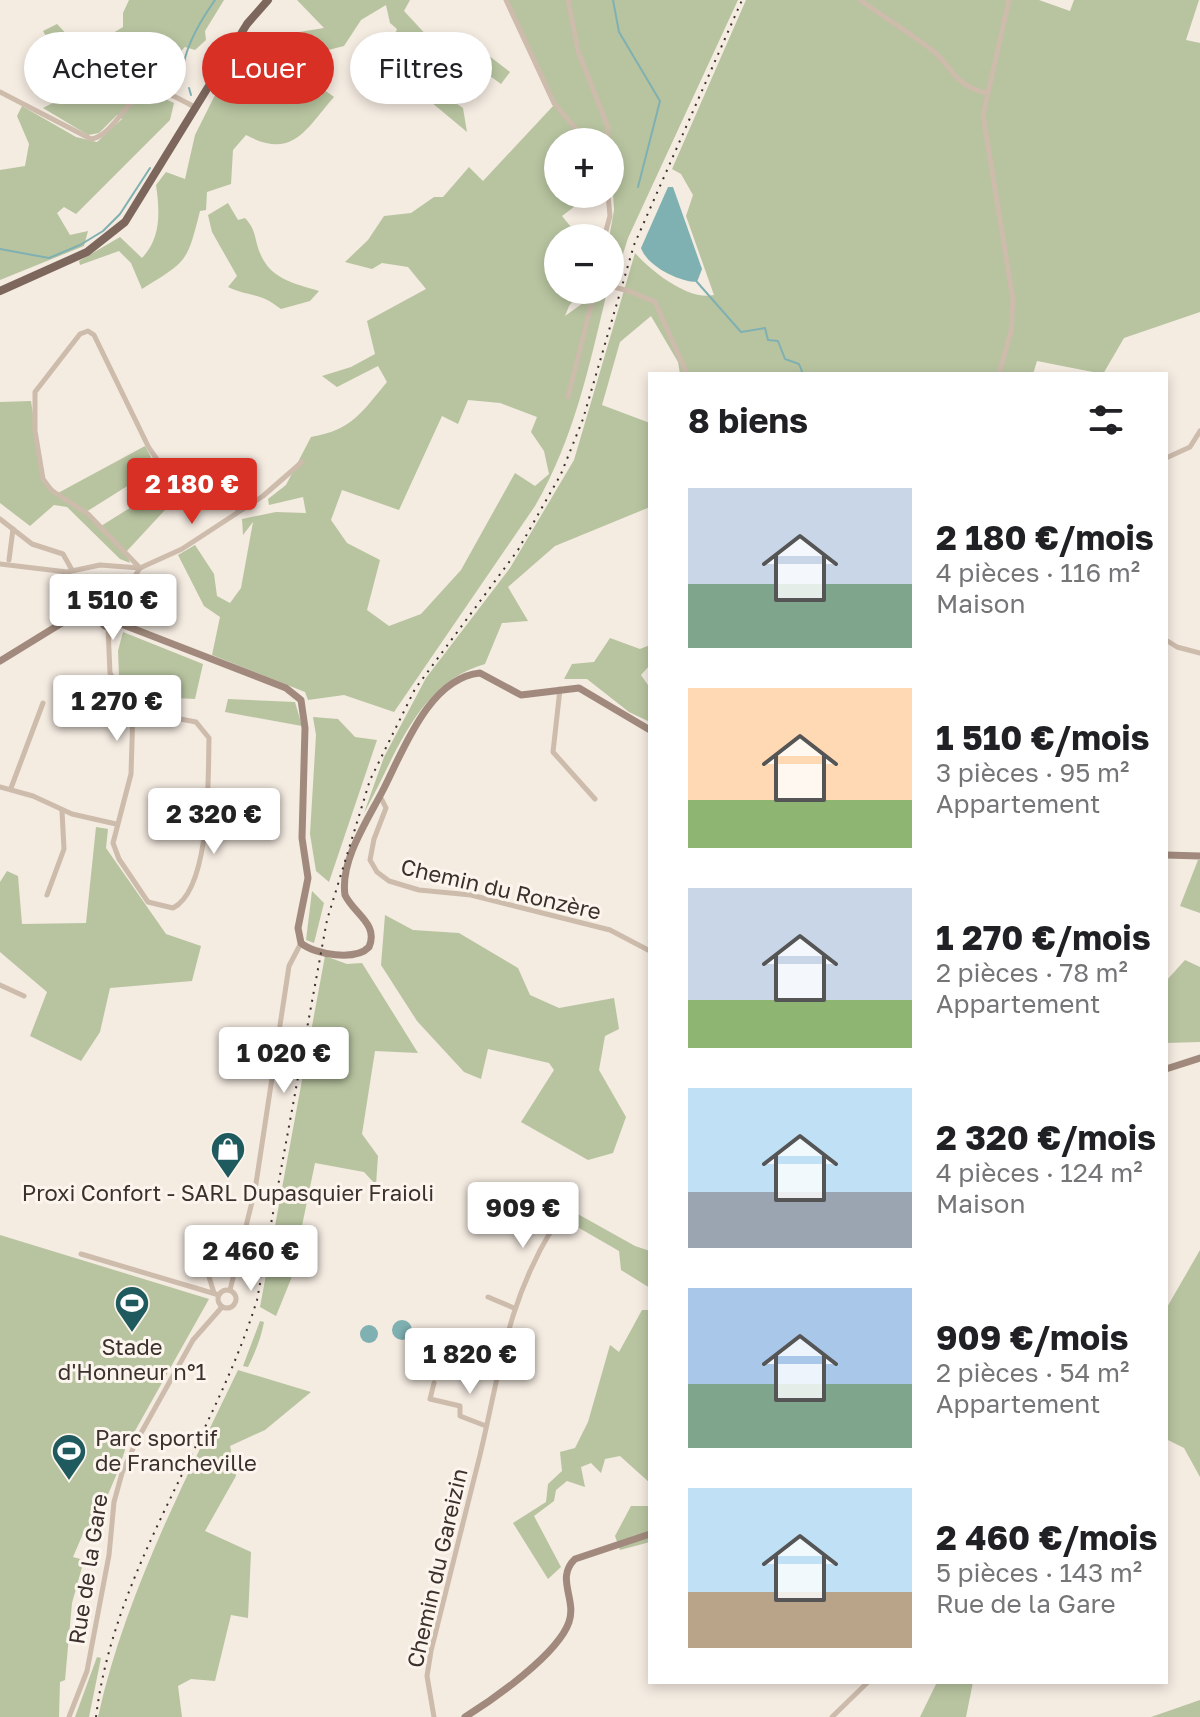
<!DOCTYPE html>
<html lang="fr">
<meta charset="utf-8">
<style>
:root{--surface:#fff;--page:#f6f6f6;--text:#202124;--muted:#757577;--accent:#d93025}
body{margin:0;font-family:"Golos Text",sans-serif;background:var(--page);color:var(--text);height:100vh;display:flex;flex-direction:column;font-size:30px;white-space:nowrap}
*{box-sizing:border-box;margin:0}
p{font-size:26px;color:var(--muted)}
.icon{flex:none;width:44px;height:44px;fill:none;stroke:currentColor;stroke-width:2;stroke-linecap:round;stroke-linejoin:round}
.map{position:relative;flex:1;overflow:hidden}
.side{position:absolute;left:648px;top:372px;width:520px;height:1312px;display:flex;flex-direction:column;background:var(--surface);border-radius:0px;box-shadow:0 4px 12px #0003}
.side>*{flex:none}
.top-card{position:absolute;left:24px;top:32px;width:504px;height:72px;display:flex;gap:16px}
.buttons{position:absolute;left:544px;top:128px;display:grid;gap:16px}
.buttons a{display:grid;place-items:center;width:80px;height:80px;border-radius:50%;background:var(--surface);box-shadow:0 4px 12px #0003;font-size:40px}
.price{position:absolute;translate:-50% -68px;padding:0 18px;border-radius:8px;background:#fff;color:#222;font-size:26px;line-height:52px;filter:drop-shadow(0 2px 4px #0008)}
.price::after{content:'';position:absolute;left:50%;top:48px;width:24px;height:18px;margin-left:-12px;background:inherit;clip-path:polygon(0 0,100% 0,50% 100%)}
.price.current{background:var(--accent);color:#fff}
ul{padding:0;list-style:none}
li{display:flex;align-items:center;gap:24px;height:200px;padding:0 40px}
li span{display:grid;place-items:center;flex:none;width:224px;height:160px;border-radius:0px;color:#555}
li>.icon{margin-inline-start:auto}
span .icon{width:96px;height:96px;fill:#fffc;stroke-width:1}
li b{font-size:34px}
h2{display:flex;justify-content:space-between;align-items:center;height:96px;padding:0 40px;font-size:34px}
.pill{padding:0 28px;border-radius:36px;background:var(--surface);box-shadow:0 4px 12px #0003;font-size:28px;line-height:72px}
.pill.current{background:var(--accent);color:#fff}
.map>svg:first-child{display:block}
.green{fill:#b8c4a0;fill-rule:evenodd}
.water{fill:#7fb0b2}
.lines{fill:none;stroke-linecap:round;stroke-linejoin:round}
.stream{stroke:#7fb0b2;stroke-width:2}
.street{stroke:#cdbbac;stroke-width:5}
.secondary{stroke:#a18a7d;stroke-width:7}
.primary{stroke:#7d675c;stroke-width:8}
.rail{stroke:#3b302b;stroke-width:2;stroke-dasharray:2 6;stroke-linecap:butt}
.street-bridge{stroke:#cdbbac;stroke-width:5}
.labels{text-anchor:middle;stroke-width:6;stroke-linejoin:round;paint-order:stroke}
.street-label{font-size:22px;fill:#3b302b;stroke:#fbf5ee}
.poi-label{font-size:22px;fill:#3b302b;stroke:#fbf5ee}
</style>
<div class="map">
<svg width="1200" height="1717" viewBox="0 0 1200 1717">
<rect width="100%" height="100%" fill="#f4ebe1"/>
<g class="green">
<polygon points="129,0 224,0 205,31 206,40 195,50 185,47 151,81 152,93 174,103 170,120 76,214 64,207 57,213 70,235 88,231 84,246 0,280 0,170 25,166 29,144 17,116 22,106 76,137 97,142 122,119 117,115 99,133 88,135 43,108 80,89 81,77 75,57 63,68 54,61 56,54 43,31 57,24 87,56 103,39 123,27 123,13"/>
<path d="M297,0H410L404,11L458,69L437,90L463,108L467,132L384,63L397,29L390,23L386,5L361,20L344,46L285,61L334,97C305,130 293,160 246,135L233,150L231,184L207,192L206,210L200,211C187,263 187,261 142,289L131,263L119,251L80,265L79,261L120,237L142,258C161,238 160,212 156,185L166,172L185,179L195,135L241,43L256,56L274,36L324,28Z"/>
<path d="M505,0H738L628,238L614,283L610,281L609,238L614,210L610,142H558V194H591L562,216L580,238H558V290H582L569,306L565,316L601,290L607,292C589,367 574,439 535,506L394,712L344,695L308,700L305,692L212,655L220,617L204,606L178,555L195,545L214,574L217,596L230,603L241,588L253,522L243,535L242,519L276,512L306,513L303,497L269,505L268,499L286,485L311,437C352,430 362,412 387,382L378,366L337,387L322,376L351,367L375,354L367,321L426,289L408,267L382,263L372,269L345,262L368,240L384,216L411,213L434,197H443L469,167L483,181L553,106ZM468,400L500,403L537,417L531,432L544,451L549,474L535,486L515,473L461,570L421,614L389,626L367,610L380,560L347,543L331,520L342,490L399,510L442,416L458,424Z"/>
<path d="M746,0H1039L1070,11L1074,0H1199L1186,40L1200,43V312L1124,338L1103,374L1037,361L1033,374H680L678,362L651,316L620,342L602,405L650,423V507L555,546L508,587L528,621L502,623L485,664C416,683 395,759 364,813L384,757L426,678L510,568L574,460L635,253C652,272 689,301 714,295L686,216L693,195L681,174L672,169Z"/>
<polygon points="484,52 510,72 501,84 475,65"/>
<polygon points="47,78 65,86 60,97 42,89"/>
<path d="M228,203L238,220L245,218C257,231 254,239 260,253C271,280 294,283 319,291L310,301L281,309C258,291 252,298 228,287L237,276L212,232L208,215Z"/>
<polygon points="31,401 43,478 58,493 145,446 151,457 148,473 86,512 101,526 165,486 176,498 126,552 130,563 120,559 67,507 54,505 30,526 0,503 0,402"/>
<polygon points="123,632 203,664 195,699 140,696 119,676 118,651"/>
<polygon points="610,638 640,649 650,645 650,665 641,675 650,688 650,722 629,712 587,679 564,679 572,664 594,662"/>
<polygon points="228,699 295,702 302,726 225,712"/>
<polygon points="313,717 338,719 355,737 377,740 329,882 316,871 310,834 316,735"/>
<polygon points="96,827 108,829 106,848 166,934 201,946 192,981 110,988 100,1032 81,1061 30,1036 47,992 0,952 0,882 7,871 18,876 22,924 86,923"/>
<polygon points="1198,860 1200,860 1200,913 1180,906"/>
<polygon points="312,891 324,903 314,943 306,940"/>
<polygon points="385,915 413,930 459,933 518,968 530,995 559,1008 614,998 619,1029 605,1036 599,1070 626,1117 613,1153 588,1160 521,1122 554,1070 549,1063 488,1049 481,1079 464,1072 417,1021 381,965"/>
<polygon points="325,956 347,964 362,963 418,1053 375,1051 362,1134 378,1156 376,1185 364,1172 315,1163 291,1279 276,1316 260,1307"/>
<polygon points="1185,960 1200,967 1200,1042 1166,1043 1166,981"/>
<polygon points="576,1213 635,1246 650,1251 650,1288 621,1270 619,1251 567,1221"/>
<polygon points="0,1235 209,1299 131,1438 123,1439 125,1450 118,1471 95,1525 85,1529 73,1557 84,1560 72,1603 65,1680 60,1682 59,1717 0,1717"/>
<polygon points="1200,1250 1200,1477 1184,1448 1166,1439 1166,1309"/>
<polygon points="642,1310 650,1310 650,1483 620,1456 605,1459 601,1473 591,1463 581,1467 585,1487 567,1481 556,1490 554,1501 534,1516 561,1567 548,1579 513,1523 546,1502 548,1484 562,1471 560,1452 575,1448 588,1422 610,1345 619,1352"/>
<path d="M260,1321L264,1322C261,1338 255,1353 248,1367L243,1366Z"/>
<path d="M238,1370L311,1392L265,1430L230,1446L236,1476L205,1531L251,1552L248,1618L231,1615L215,1681L191,1679L178,1686L182,1717H98C125,1595 184,1483 238,1370Z"/>
<polygon points="631,1506 650,1506 650,1542 620,1550 615,1536"/>
<polygon points="97,1657 101,1658 89,1717 75,1717"/>
<polygon points="937,1682 973,1682 966,1717 920,1717"/>
<polygon points="1200,1700 1200,1717 1151,1717"/>
</g>
<g class="water">
<path d="M668,187H673L702,269L697,282C679,282 647,266 641,248Z"/>
<circle cx="402" cy="1330" r="10"/>
<circle cx="369" cy="1334" r="9"/>
</g>
<g class="lines">
<g class="stream">
<polyline points="613,0 619,32 660,101 638,187"/>
<path d="M183,75C182,50 201,20 215,0"/>
<polyline points="189,88 191,95"/>
<polyline points="0,249 49,258 80,245 103,231 120,214 150,168"/>
<polyline points="697,282 741,332 765,328 768,340 778,341 785,359 799,364 803,374"/>
</g>
<g class="street">
<polyline points="506,0 554,103 587,142"/>
<polyline points="568,0 578,51 608,127 607,142"/>
<path d="M860,0C884,17 910,33 933,51C954,68 952,84 986,93"/>
<path d="M0,92L91,139C117,135 129,86 159,91C171,93 184,102 195,107"/>
<polyline points="604,238 610,216 608,194"/>
<polyline points="629,291 655,302 687,374"/>
<polyline points="999,374 1011,331 1013,300 983,115 1009,0"/>
<polyline points="568,397 595,290"/>
<polyline points="1166,458 1190,447 1200,431"/>
<polyline points="0,519 32,544 63,554 72,570"/>
<polyline points="9,560 13,529"/>
<polyline points="0,564 67,572 100,565 140,568"/>
<polyline points="140,568 88,514 51,490 43,479 35,431 35,392 80,334 88,331 94,335 149,448 161,465 240,510"/>
<polyline points="112,612 140,568 182,549 263,496 302,462"/>
<path d="M108,627L110,673L133,710L131,774L113,843L119,859L148,902L173,908C211,888 208,778 209,738L196,722L133,710"/>
<polyline points="1166,640 1177,647 1200,653"/>
<polyline points="560,689 553,752 595,799"/>
<polyline points="0,787 33,796 72,814 116,824"/>
<polyline points="11,788 43,703"/>
<polyline points="380,796 386,808 374,839 370,860 377,872 389,881 419,890 471,895 610,930 650,951"/>
<polyline points="47,895 64,849 62,811"/>
<polyline points="0,985 24,996"/>
<polyline points="192,1234 197,1238 214,1293"/>
<polyline points="81,1254 219,1295"/>
<circle cx="227" cy="1299" r="9"/>
<polyline points="230,1290 255,1190 289,966 301,943"/>
<polyline points="488,1297 514,1308"/>
<polyline points="434,1383 430,1399 460,1406 460,1416 486,1426"/>
<polyline points="69,1717 87,1671 109,1555 114,1502 122,1473 136,1442 193,1340 222,1307"/>
<path d="M434,1717L427,1676L431,1651C447,1586 464,1520 480,1455C500,1372 506,1305 552,1229"/>
<polyline points="832,1717 868,1682"/>
</g>
<g class="secondary">
<circle cx="109" cy="619" r="8"/>
<path d="M116,622L286,688L301,700L305,728L302,838L308,878L298,928L301,943C315,955 356,961 369,947C379,924 354,914 345,895C340,861 367,821 382,792C402,754 428,678 480,673L521,695L579,688L650,730"/>
<polyline points="0,661 70,618 81,614 101,616"/>
<polyline points="1166,855 1200,856"/>
<polyline points="1166,1069 1200,1058"/>
<path d="M465,1717C494,1699 558,1654 569,1622C577,1599 555,1578 575,1559L650,1534"/>
</g>
<polyline class="primary" points="0,291 87,252 125,222 247,24 268,0"/>
<path class="rail" d="M96,1717C114,1568 213,1442 257,1300L327,920L370,780L415,689L518,550L561,474L583,419L634,245L742,0"/>
<polyline class="street-bridge" points="610,286 629,291"/>
</g>
<defs>
<g id="shop-pin" transform="scale(1.8)"><path d="M0 17L-7.5 6A9.5 9.5 0 1 1 7.5 6Z" fill="#1f5a5e" stroke="#fbf5ee"/><path d="M-5-2.5h2.3a2.7 3.5 0 0 1 5.4 0H5L5.5 6h-11ZM-1.5-2.5h3a1.5 2.3 0 0 0-3 0Z" fill="#fff"/></g>
<g id="stadium-pin" transform="scale(1.8)"><path d="M0 17L-7.5 6A9.5 9.5 0 1 1 7.5 6Z" fill="#1f5a5e" stroke="#fbf5ee"/><path d="M0-5a6.5 5 0 1 0 0 10a6.5 5 0 1 0 0-10ZM-3.5-1.8h7v3.6h-7Z" fill="#fff"/></g>
</defs>
<g fill-rule="evenodd">
<use href="#shop-pin" x="228" y="1149"/>
<use href="#stadium-pin" x="132" y="1303"/>
<use href="#stadium-pin" x="69" y="1451"/>
</g>
<g class="labels">
<g class="street-label">
<text transform="translate(501 889) rotate(13)" y="8">Chemin du Ronzère</text>
<text transform="translate(437 1568) rotate(-77)" y="8">Chemin du Gareizin</text>
<text transform="translate(88 1569) rotate(-81)" y="8">Rue de la Gare</text>
</g>
<g class="poi-label">
<text x="228" y="1201">Proxi Confort - SARL Dupasquier Fraioli</text>
<text x="132" y="1355">Stade<tspan x="132" dy="25">d'Honneur n°1</tspan></text>
<text x="95" y="1446" text-anchor="start">Parc sportif<tspan x="95" dy="25">de Francheville</tspan></text>
</g>
</g>
</svg>
<div class="buttons">
<a>+</a>
<a>−</a>
</div>
<b class="price current" style="left:192px;top:526px">2 180 €</b>
<b class="price" style="left:113px;top:642px">1 510 €</b>
<b class="price" style="left:117px;top:743px">1 270 €</b>
<b class="price" style="left:214px;top:856px">2 320 €</b>
<b class="price" style="left:284px;top:1095px">1 020 €</b>
<b class="price" style="left:523px;top:1250px">909 €</b>
<b class="price" style="left:251px;top:1293px">2 460 €</b>
<b class="price" style="left:470px;top:1396px">1 820 €</b>
<div class="top-card">
<a class="pill">Acheter</a>
<a class="pill current">Louer</a>
<a class="pill">Filtres</a>
</div>
<section class="side">
<h2>8 biens<svg class="icon" aria-label="filters" viewBox="0 0 24 24"><path d="M4 7h16M4 17h16"/><circle cx="9" cy="7" r="2"/><circle cx="15" cy="17" r="2"/></svg></h2>
<ul>
<li><span style="background:linear-gradient(#c9d6e8 60%,#7fa58c 0)"><svg class="icon" aria-label="home" viewBox="0 0 24 24"><path d="M3 11l9-7 9 7M6 9v11h12V9"/></svg></span><div><b>2 180 €/mois</b><p>4 pièces · 116 m²</p><p>Maison</p></div></li>
<li><span style="background:linear-gradient(#ffd9b3 70%,#8fb573 0)"><svg class="icon" aria-label="home" viewBox="0 0 24 24"><path d="M3 11l9-7 9 7M6 9v11h12V9"/></svg></span><div><b>1 510 €/mois</b><p>3 pièces · 95 m²</p><p>Appartement</p></div></li>
<li><span style="background:linear-gradient(#c9d6e8 70%,#8fb573 0)"><svg class="icon" aria-label="home" viewBox="0 0 24 24"><path d="M3 11l9-7 9 7M6 9v11h12V9"/></svg></span><div><b>1 270 €/mois</b><p>2 pièces · 78 m²</p><p>Appartement</p></div></li>
<li><span style="background:linear-gradient(#bfe0f5 65%,#9aa5b1 0)"><svg class="icon" aria-label="home" viewBox="0 0 24 24"><path d="M3 11l9-7 9 7M6 9v11h12V9"/></svg></span><div><b>2 320 €/mois</b><p>4 pièces · 124 m²</p><p>Maison</p></div></li>
<li><span style="background:linear-gradient(#a9c7e8 60%,#7fa58c 0)"><svg class="icon" aria-label="home" viewBox="0 0 24 24"><path d="M3 11l9-7 9 7M6 9v11h12V9"/></svg></span><div><b>909 €/mois</b><p>2 pièces · 54 m²</p><p>Appartement</p></div></li>
<li><span style="background:linear-gradient(#bfe0f5 65%,#b9a48a 0)"><svg class="icon" aria-label="home" viewBox="0 0 24 24"><path d="M3 11l9-7 9 7M6 9v11h12V9"/></svg></span><div><b>2 460 €/mois</b><p>5 pièces · 143 m²</p><p>Rue de la Gare</p></div></li>
</ul>
</section>
</div>
